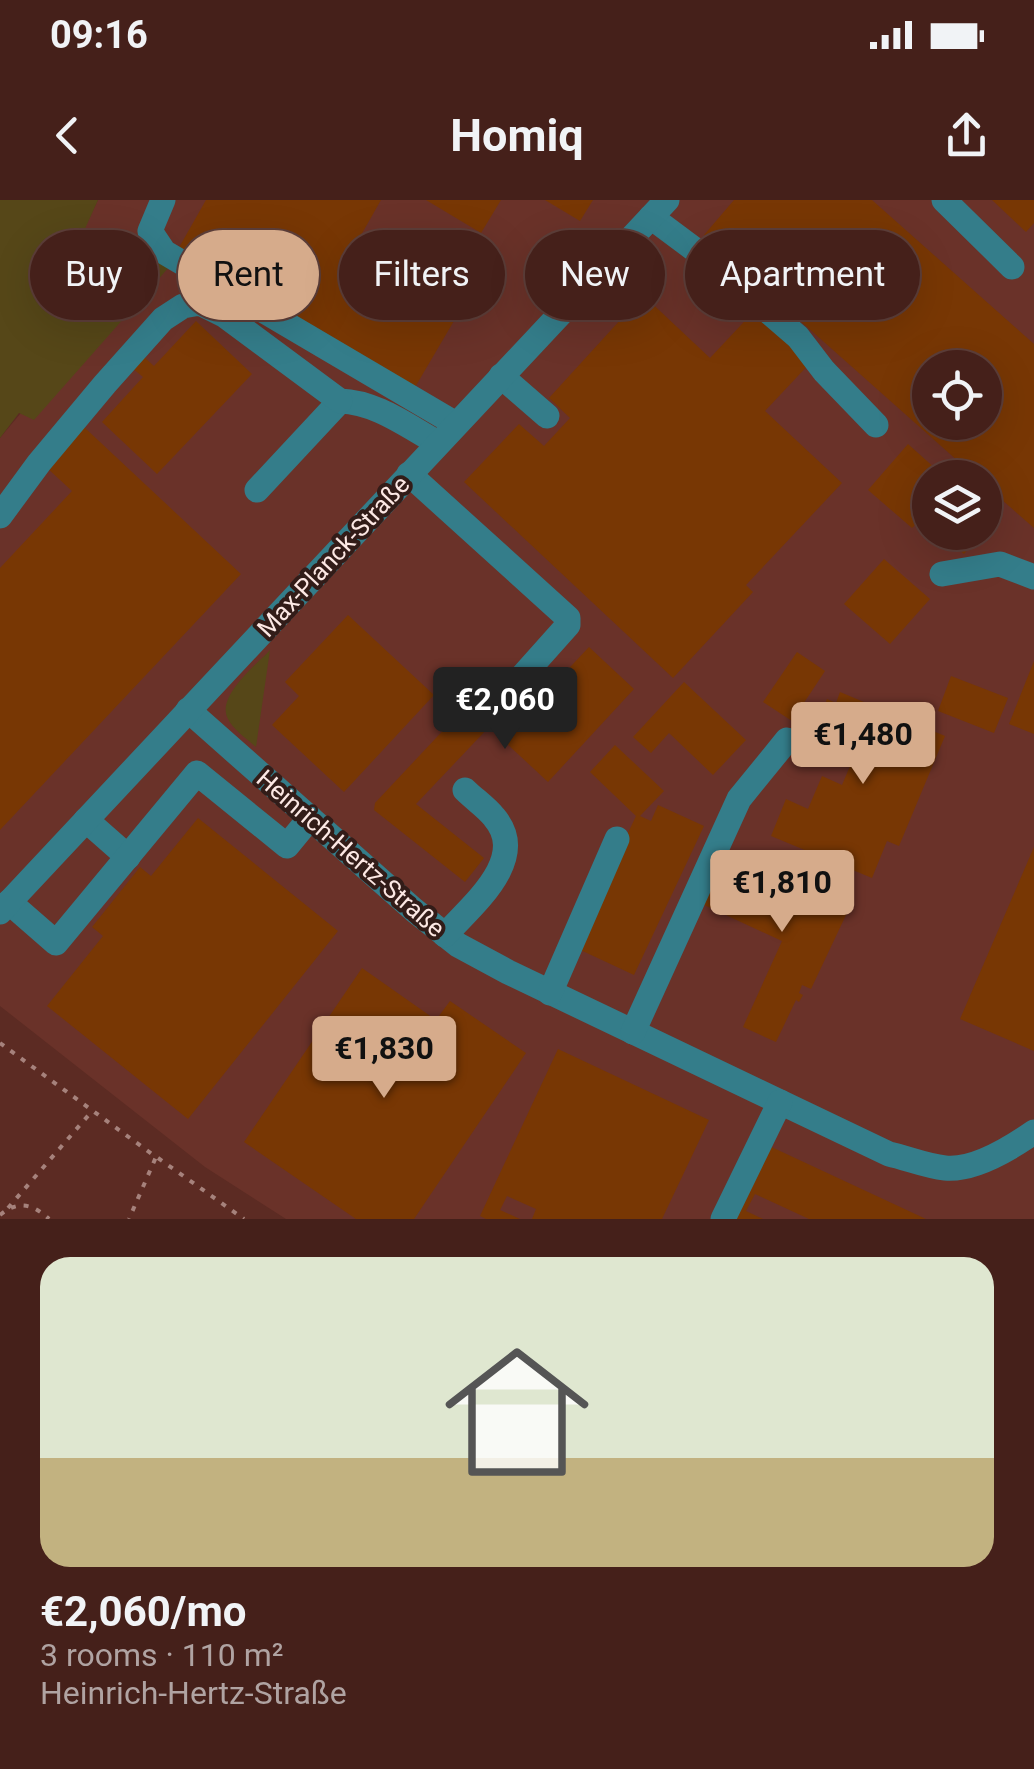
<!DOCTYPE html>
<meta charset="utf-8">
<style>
:root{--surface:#45201a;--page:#4c2823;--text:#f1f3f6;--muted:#b0a3a2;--line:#5d3e39;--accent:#d6ab8b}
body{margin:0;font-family:Roboto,sans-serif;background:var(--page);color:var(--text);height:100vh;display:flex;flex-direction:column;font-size:38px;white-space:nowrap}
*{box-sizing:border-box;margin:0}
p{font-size:32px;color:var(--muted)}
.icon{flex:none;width:55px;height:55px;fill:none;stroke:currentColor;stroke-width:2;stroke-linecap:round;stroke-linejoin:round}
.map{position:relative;height:1019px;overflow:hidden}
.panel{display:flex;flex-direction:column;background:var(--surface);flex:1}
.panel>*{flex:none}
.top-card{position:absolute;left:30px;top:30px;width:975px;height:90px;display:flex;gap:20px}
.fabs{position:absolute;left:912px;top:150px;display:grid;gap:20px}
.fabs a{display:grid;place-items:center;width:90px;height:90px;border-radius:50%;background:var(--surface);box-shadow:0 10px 40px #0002,0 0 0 2px var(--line);font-size:50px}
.price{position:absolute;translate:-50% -85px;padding:0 22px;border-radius:10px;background:var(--accent);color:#111;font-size:32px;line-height:65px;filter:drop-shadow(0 2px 5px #0008)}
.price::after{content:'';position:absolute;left:50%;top:60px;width:30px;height:22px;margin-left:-15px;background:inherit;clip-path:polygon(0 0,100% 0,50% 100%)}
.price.current{background:#222;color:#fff}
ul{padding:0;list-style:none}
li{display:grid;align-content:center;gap:20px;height:530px;padding:0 40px}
li span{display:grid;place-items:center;height:310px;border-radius:30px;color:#555}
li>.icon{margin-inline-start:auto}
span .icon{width:180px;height:180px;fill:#fffc;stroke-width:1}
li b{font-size:42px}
.chip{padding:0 35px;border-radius:45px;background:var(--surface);box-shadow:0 10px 40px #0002,0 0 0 2px var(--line);font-size:35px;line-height:90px}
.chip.current{background:var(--accent);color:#111}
.status{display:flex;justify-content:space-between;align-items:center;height:70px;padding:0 50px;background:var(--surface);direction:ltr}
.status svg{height:28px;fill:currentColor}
header{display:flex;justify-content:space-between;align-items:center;height:130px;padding:0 40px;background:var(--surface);font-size:45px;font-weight:700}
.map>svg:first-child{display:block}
.built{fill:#6a3229;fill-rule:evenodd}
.green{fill:#564718}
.building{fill:#783704;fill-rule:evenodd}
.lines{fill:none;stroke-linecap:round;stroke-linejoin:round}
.path{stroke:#a6827c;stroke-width:4;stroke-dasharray:5 8;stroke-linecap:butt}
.minor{stroke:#347d8a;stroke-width:25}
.labels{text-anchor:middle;stroke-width:8;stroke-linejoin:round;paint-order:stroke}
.street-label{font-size:25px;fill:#fce8e4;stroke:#321c18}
</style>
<div class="status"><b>09:16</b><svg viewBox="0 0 49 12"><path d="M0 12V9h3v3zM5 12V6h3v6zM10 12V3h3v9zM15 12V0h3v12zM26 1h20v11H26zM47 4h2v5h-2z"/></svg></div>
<header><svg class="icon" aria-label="back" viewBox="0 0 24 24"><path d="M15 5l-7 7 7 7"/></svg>Homiq<svg class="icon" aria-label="share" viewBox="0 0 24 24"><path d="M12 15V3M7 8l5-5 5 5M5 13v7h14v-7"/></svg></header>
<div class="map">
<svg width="1034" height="1019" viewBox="0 0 1034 1019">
<rect width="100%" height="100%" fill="#5c2b23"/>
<path class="built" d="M98,0H1034V1019H286L205,967L0,806V238L125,89L74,50ZM930,168H985V222H930ZM930,278H985V332H930Z"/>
<g class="green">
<polygon points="0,0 98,0 75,51 124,88 151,55 170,66 34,220 19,213 0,238"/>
<path d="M270,450L256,547C246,538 233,530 227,517C218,495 256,465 270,450Z"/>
</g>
<g class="building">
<polygon points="206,0 381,0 352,51 458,114 414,189 177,51"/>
<polygon points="426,0 501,0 481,33"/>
<polygon points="545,0 593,0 580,21"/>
<path d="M734,0H872L1034,144V328L985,285V278H977L788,110L807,87L775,59L762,74L743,57L737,64L704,35ZM930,168H985V222H930Z"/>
<polygon points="992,0 1034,0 1034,23 1026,32"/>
<polygon points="643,95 710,158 756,109 812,161 765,211 842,283 747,384 746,385 753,392 673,478 464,282 519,224 544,246 570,218 549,198"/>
<polygon points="196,121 252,174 157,274 102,222 143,177 132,168 143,156 154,166"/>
<polygon points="84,227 241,374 0,630 0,368 72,291 46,267"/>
<polygon points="908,244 946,278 930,278 930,325 922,318 912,328 868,290"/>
<polygon points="939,332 983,332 964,354"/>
<polygon points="884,359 930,399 890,444 844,404"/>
<polygon points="348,415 434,495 344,592 272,525 299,496 285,482"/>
<polygon points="589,447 634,489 548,582 489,527 416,604 484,658 465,682 374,610 375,603 466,506 485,524 494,514 511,530"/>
<polygon points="797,452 825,471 792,521 763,502"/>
<polygon points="1034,461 1034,534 1009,524"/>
<polygon points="951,476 1008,498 994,533 938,511"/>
<polygon points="684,482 746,540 713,575 669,533 651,553 633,537"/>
<polygon points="840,492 945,536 899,646 887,641 872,678 771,636 786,599 808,609 822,576 842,585 856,552 821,538 830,516 822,512 827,499 836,503"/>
<polygon points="615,545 664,591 640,616 651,621 658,605 704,626 634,775 574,747 636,616 590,572"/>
<polygon points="198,618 338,731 188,919 47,806 103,736 92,727 140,667 151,676"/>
<polygon points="1034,647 1034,851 960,819"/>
<polygon points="721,662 781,690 791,669 854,698 811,789 802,785 799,793 803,795 799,802 796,800 776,842 743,827 782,741 702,704"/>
<polygon points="362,768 436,820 450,801 526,853 414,1019 356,1019 244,942"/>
<polygon points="558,849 709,920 662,1019 532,1019 536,1009 507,996 500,1010 520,1019 486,1019 480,1016"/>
<polygon points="765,944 926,1019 809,1019 755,994 746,1011 763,1019 730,1019"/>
</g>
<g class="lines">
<g class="path">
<polyline points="0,843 156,957 129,1019"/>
<polyline points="158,958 244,1019"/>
<polyline points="8,1008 93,910"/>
<path d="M0,1015C18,1000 33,1004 49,1019"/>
</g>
<g class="minor">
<polyline points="163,0 150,31 164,52 456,224"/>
<polyline points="944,0 1012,67"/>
<polyline points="651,17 710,61 798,137 824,171 876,225"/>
<polyline points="501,176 547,216"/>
<polyline points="409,274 568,418 568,425 518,481"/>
<path d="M257,290L340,201C376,202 407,226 438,243"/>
<polyline points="0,316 39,263 105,184 163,119 183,106 200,103 224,115 340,201"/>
<polyline points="942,374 1000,364 1034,377"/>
<path d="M188,510L414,710L458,745L508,772L889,954C907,958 926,966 945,968C974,971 1011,948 1034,932"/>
<polyline points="86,620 128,657"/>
<polyline points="9,702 56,743 197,573 287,646 310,618"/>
<polyline points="0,712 667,0"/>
<path d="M445,735C472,705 530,659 494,617C486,607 474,599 465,590"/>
<polyline points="550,793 617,639"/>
<polyline points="633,832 739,599 787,540"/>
<polyline points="723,1019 780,902"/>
</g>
</g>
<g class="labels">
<g class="street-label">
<text transform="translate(333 356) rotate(-47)" y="9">Max-Planck-Straße</text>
<text transform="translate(351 653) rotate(41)" y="9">Heinrich-Hertz-Straße</text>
</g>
</g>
</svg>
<div class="fabs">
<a><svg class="icon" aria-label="locate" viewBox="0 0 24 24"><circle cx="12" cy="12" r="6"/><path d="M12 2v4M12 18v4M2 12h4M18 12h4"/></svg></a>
<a><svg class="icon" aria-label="layers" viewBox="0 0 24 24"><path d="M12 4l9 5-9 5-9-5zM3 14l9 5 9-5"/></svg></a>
</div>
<b class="price current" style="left:505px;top:552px">€2,060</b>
<b class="price" style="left:863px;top:587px">€1,480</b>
<b class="price" style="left:782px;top:735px">€1,810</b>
<b class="price" style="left:384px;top:901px">€1,830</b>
<div class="top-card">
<a class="chip">Buy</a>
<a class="chip current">Rent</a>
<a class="chip">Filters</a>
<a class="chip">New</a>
<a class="chip">Apartment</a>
</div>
</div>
<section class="panel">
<ul>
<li><span style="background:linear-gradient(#dfe7d0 65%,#c2b280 0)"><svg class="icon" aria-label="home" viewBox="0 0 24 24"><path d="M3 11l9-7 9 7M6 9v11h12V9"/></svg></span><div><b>€2,060/mo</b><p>3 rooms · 110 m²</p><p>Heinrich-Hertz-Straße</p></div></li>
</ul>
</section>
